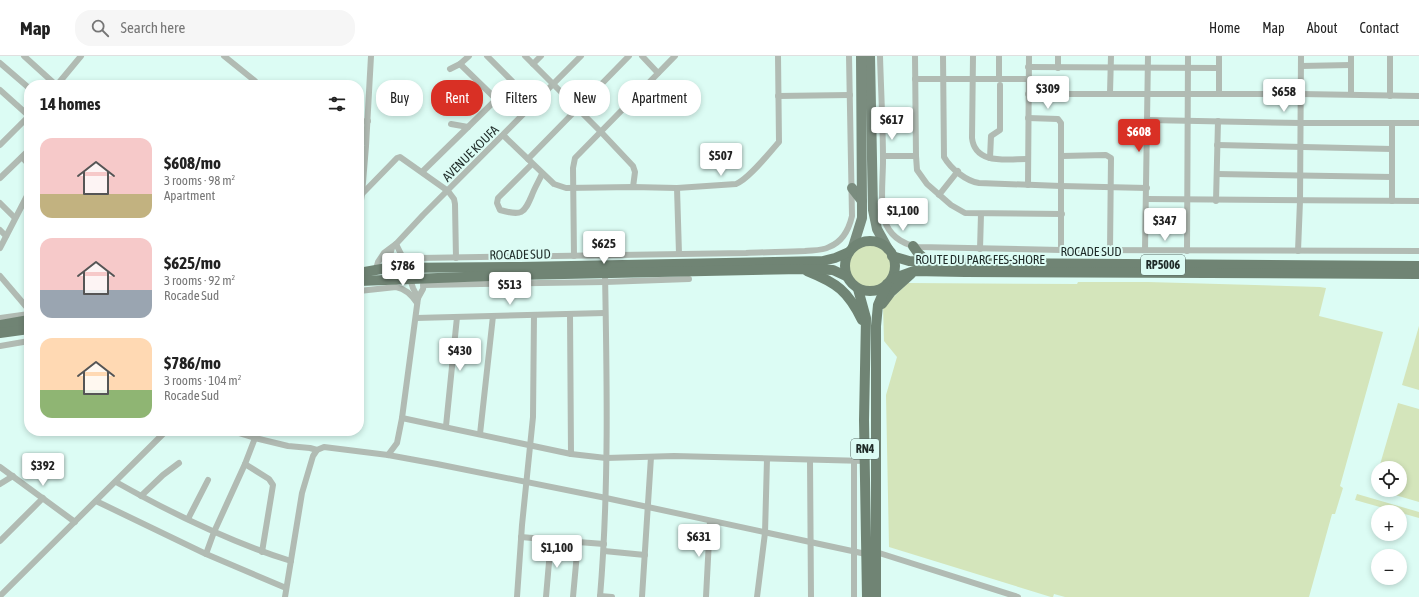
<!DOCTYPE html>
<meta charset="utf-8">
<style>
:root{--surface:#fff;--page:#f6f6f6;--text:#222;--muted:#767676;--line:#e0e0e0;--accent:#d93025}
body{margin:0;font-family:"Asap Condensed",sans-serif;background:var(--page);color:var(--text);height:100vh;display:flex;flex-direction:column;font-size:15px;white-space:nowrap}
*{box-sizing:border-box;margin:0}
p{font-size:13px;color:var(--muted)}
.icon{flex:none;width:22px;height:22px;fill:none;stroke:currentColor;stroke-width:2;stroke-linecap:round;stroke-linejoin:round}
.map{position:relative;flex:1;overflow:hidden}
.panel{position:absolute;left:24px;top:24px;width:340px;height:356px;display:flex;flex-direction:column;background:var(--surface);border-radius:16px;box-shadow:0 2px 6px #0003}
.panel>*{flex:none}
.top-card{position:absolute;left:376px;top:24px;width:380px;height:36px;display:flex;gap:8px}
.controls{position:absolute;left:1371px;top:405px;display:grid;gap:8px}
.controls a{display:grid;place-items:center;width:36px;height:36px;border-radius:50%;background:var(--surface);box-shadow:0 2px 6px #0003;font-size:20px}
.price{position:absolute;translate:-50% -34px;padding:0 9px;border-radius:4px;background:#fff;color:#222;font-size:13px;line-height:26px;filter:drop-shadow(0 1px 2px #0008)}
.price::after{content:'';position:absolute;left:50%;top:24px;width:12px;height:9px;margin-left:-6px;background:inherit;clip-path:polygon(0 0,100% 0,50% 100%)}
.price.current{background:var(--accent);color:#fff}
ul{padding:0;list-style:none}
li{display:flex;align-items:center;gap:12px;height:100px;padding:0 16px}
li span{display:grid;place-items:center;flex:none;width:112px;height:80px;border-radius:12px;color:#555}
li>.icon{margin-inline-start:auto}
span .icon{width:48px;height:48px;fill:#fffc;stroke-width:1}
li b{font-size:17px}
h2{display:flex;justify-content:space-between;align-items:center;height:48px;padding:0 16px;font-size:17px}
.pill{padding:0 14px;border-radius:16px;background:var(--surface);box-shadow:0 2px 6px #0003;font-size:14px;line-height:36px}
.pill.current{background:var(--accent);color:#fff}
header{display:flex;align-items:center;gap:24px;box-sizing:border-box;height:56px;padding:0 20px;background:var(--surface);border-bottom:1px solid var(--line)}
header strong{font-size:19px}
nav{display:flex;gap:22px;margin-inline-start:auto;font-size:14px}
.search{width:280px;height:36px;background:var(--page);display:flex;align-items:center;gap:10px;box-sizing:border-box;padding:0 14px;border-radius:16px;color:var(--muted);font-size:15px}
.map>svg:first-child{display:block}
.green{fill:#d4e5bb}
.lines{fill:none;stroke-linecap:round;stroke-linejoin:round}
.minor{stroke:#b1bbb3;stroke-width:6}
.primary{stroke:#7a8c7e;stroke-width:10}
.trunk{stroke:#708474;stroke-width:10}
.labels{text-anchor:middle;stroke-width:4;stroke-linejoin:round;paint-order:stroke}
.shield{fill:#dcfcf4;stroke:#586a65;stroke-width:1}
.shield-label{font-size:12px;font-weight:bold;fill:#1f2b28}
.street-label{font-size:13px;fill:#1f2b28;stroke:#dcfcf4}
</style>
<header>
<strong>Map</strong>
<div class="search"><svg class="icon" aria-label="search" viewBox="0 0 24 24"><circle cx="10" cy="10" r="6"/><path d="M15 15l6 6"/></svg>Search here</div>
<nav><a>Home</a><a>Map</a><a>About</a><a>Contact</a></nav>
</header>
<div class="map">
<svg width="1419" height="541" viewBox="0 0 1419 541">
<rect width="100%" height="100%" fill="#dcfcf4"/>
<g class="green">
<circle cx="870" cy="210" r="22"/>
<polygon points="1078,226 1148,226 1320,231 1326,232 1319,260 1383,276 1340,430 1343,432 1335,458 1332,458 1309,541 1065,541 1054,538 1053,541 1051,541 889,491 886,339 897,301 884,285 883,251 908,227 1077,228"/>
<polygon points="1419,270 1419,334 1402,329"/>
<polygon points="1398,347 1419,353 1419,446 1378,434 1400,434 1400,412 1379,412"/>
<polygon points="1357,438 1419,456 1419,462 1355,444"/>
</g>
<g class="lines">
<g class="minor">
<polyline points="24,0 56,29"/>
<polyline points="224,0 255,25"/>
<polyline points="487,0 515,28"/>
<polyline points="525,0 601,76 633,110 635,116 633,131"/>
<polyline points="642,0 658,17"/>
<path d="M880,0C881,35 883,70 883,105C883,121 880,149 884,163C889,179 902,188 918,191L1061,194L1419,195"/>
<polyline points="915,0 916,100 917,114 927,128 951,149 965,157 1062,158"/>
<path d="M943,0L944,101C951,113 966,125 979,127L1061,130L1147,132"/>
<path d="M973,0L972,82C975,109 1007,103 1027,103"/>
<polyline points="1058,0 1058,12"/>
<polyline points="1390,0 1390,40"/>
<polyline points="0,7 29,32"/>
<polyline points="460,8 496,43"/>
<polyline points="533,8 541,0"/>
<polyline points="1301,10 1351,9"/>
<polyline points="1028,11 1218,12"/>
<polyline points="450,13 460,8 469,0"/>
<polyline points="915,23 1028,23"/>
<polyline points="999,23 999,0"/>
<polyline points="57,29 81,0"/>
<polyline points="0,34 29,60"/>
<polyline points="1110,37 1111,0"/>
<polyline points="1028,38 1301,38 1419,40"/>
<polyline points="1219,38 1219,0"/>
<polyline points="1351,38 1351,0"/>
<polyline points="778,40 850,39"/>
<polyline points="1028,62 1058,63 1061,67 1061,194"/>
<polyline points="1148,64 1301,67 1419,67"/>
<polyline points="359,66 368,65"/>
<polyline points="451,68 468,71"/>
<path d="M503,79L554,128L566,132L633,131L677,132L736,128C749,123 768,98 779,86L778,0"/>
<polyline points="0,89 29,60"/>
<polyline points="1217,89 1392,93"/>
<polyline points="883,100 916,100"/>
<polyline points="1062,100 1106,99 1111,102 1110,194"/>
<polyline points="22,101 29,109"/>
<polyline points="990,102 991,80 1000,74 1000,29"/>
<polyline points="528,103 629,0"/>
<path d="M532,108L498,142L497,147L500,154C522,160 524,158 532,139C535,131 539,125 542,118"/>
<polyline points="422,116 511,29 517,29 535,47"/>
<polyline points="1217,118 1392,121"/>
<polyline points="0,122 29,94"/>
<polyline points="1028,129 1029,0"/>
<polyline points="677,132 679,198"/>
<polyline points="359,139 362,138 397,102 400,101 448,135 454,143 455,148 456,202"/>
<polyline points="939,139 958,115"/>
<polyline points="1147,143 1419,145"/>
<polyline points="1216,145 1218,65"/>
<polyline points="1392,145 1392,67"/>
<polyline points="0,147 15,162"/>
<polyline points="359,157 362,138 366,90 371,0"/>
<polyline points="0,174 6,180"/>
<path d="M396,188L403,202H419L746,197C766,196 785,196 805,195C813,194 822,195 829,191C842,186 849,173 852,160L849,0"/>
<polyline points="0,192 29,136"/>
<polyline points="980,193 981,158"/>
<polyline points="1145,194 1148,0"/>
<polyline points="1187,195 1188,0"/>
<polyline points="1298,195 1300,145 1301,0"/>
<polyline points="29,198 29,206"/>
<polyline points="574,200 573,112 575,102 675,0"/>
<polyline points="403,202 413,232 418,242"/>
<polyline points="386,213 392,192"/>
<polyline points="375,216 378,206 384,197 396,188 423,159 581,0"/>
<polyline points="0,220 29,254"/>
<polyline points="423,229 605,226 689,223"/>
<path d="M359,235L396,231C406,233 412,239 417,247"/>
<polyline points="570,258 571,398"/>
<polyline points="0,262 29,258"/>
<polyline points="416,262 605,257"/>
<polyline points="0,290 29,285"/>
<polyline points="402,362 571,398 606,402 674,400 865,405"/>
<polyline points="446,370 457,261"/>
<polyline points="232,375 255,382"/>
<polyline points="480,378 493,260"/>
<polyline points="388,399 397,387 402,362 418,242 423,233 424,226"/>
<polyline points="810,404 811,541"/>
<polyline points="854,405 854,541"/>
<polyline points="245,408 255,382 288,390 310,392 317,394"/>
<polyline points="0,411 75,466"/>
<path d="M116,426C171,457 230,486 291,505"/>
<polyline points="0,428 13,420"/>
<polyline points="141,440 163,419 179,407"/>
<polyline points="96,445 206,498 286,532"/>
<polyline points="188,463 208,424"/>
<polyline points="521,481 578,486 573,541"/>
<polyline points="0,485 43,442"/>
<polyline points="578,486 604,488"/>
<polyline points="604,495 645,499"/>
<polyline points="876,496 1018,541"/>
<polyline points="206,498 214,476 245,408 269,423 273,429 262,496"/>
<polyline points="0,540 166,375"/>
<polyline points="600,540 612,541"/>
<polyline points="285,541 302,437 313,400 317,394 324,391 388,399 437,408 606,442 866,498"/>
<polyline points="517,541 522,469 533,361 534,259"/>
<polyline points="546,541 551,483"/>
<path d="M600,541C609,434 607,325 605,218"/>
<polyline points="642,541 651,401"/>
<polyline points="706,541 710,465"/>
<polyline points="757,541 765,477 767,403"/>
</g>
<g class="primary">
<polyline points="870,0 873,154 877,173 888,193"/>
<polyline points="852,132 862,145"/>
<polyline points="853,191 862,162 862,153 861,0"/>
</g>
<g class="trunk">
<circle cx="870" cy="210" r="25"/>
<polyline points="913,190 918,197 928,206"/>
<polyline points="892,200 909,205 966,207 1418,210"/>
<path d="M807,215C837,227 848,235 862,264"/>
<polyline points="359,217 387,212 520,211 823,205 835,202 849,196"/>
<polyline points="892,223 914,215 965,216 1418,218"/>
<polyline points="359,225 517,219 802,213 833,214 846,220"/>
<polyline points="858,233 866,262 864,364 867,541"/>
<polyline points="882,248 891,236 911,218"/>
<polyline points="0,269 29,264"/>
<polyline points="0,277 29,273"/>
<polyline points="876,541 876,270 878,249 887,228"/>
</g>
</g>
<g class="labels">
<g class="shield">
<rect x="1141" y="199" width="44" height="20" rx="3"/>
<rect x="851" y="383" width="28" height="20" rx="3"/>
</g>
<g class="shield-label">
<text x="1163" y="213">RP5006</text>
<text x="865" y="397">RN4</text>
</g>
<g class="street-label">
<text transform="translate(470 97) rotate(-45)" y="5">AVENUE KOUFA</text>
<text x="1091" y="200">ROCADE SUD</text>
<text transform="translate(520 198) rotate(-1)" y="5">ROCADE SUD</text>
<text x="980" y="208">ROUTE DU PARC FES-SHORE</text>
</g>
</g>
</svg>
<div class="controls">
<a><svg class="icon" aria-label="locate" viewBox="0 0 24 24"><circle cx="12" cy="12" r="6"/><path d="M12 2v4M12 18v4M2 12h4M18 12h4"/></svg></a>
<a>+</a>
<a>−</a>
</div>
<b class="price" style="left:1048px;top:54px">$309</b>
<b class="price" style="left:1284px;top:57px">$658</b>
<b class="price" style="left:892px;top:85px">$617</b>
<b class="price current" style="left:1139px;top:97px">$608</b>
<b class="price" style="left:721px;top:121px">$507</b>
<b class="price" style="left:903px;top:176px">$1,100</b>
<b class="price" style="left:1165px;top:186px">$347</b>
<b class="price" style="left:604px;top:209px">$625</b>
<b class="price" style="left:403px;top:231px">$786</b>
<b class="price" style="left:510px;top:250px">$513</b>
<b class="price" style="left:460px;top:316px">$430</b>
<b class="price" style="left:43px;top:431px">$392</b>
<b class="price" style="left:699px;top:502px">$631</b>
<b class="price" style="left:557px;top:513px">$1,100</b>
<div class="top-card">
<a class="pill">Buy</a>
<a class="pill current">Rent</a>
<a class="pill">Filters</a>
<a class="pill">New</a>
<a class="pill">Apartment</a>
</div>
<section class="panel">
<h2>14 homes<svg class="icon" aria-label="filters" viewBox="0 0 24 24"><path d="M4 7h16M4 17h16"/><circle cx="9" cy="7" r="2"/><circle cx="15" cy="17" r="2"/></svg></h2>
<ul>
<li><span style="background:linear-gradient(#f6c9c9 70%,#c2b280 0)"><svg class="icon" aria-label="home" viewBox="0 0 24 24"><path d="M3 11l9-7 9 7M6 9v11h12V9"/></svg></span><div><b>$608/mo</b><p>3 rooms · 98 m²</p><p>Apartment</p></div></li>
<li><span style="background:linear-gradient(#f6c9c9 65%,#9aa5b1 0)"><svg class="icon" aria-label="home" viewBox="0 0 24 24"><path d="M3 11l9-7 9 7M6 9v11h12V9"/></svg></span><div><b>$625/mo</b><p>3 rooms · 92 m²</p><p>Rocade Sud</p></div></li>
<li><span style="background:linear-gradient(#ffd9b3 65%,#8fb573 0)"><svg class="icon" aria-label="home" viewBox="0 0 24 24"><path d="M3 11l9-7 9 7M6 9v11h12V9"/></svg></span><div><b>$786/mo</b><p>3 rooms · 104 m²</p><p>Rocade Sud</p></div></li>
</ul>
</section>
</div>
